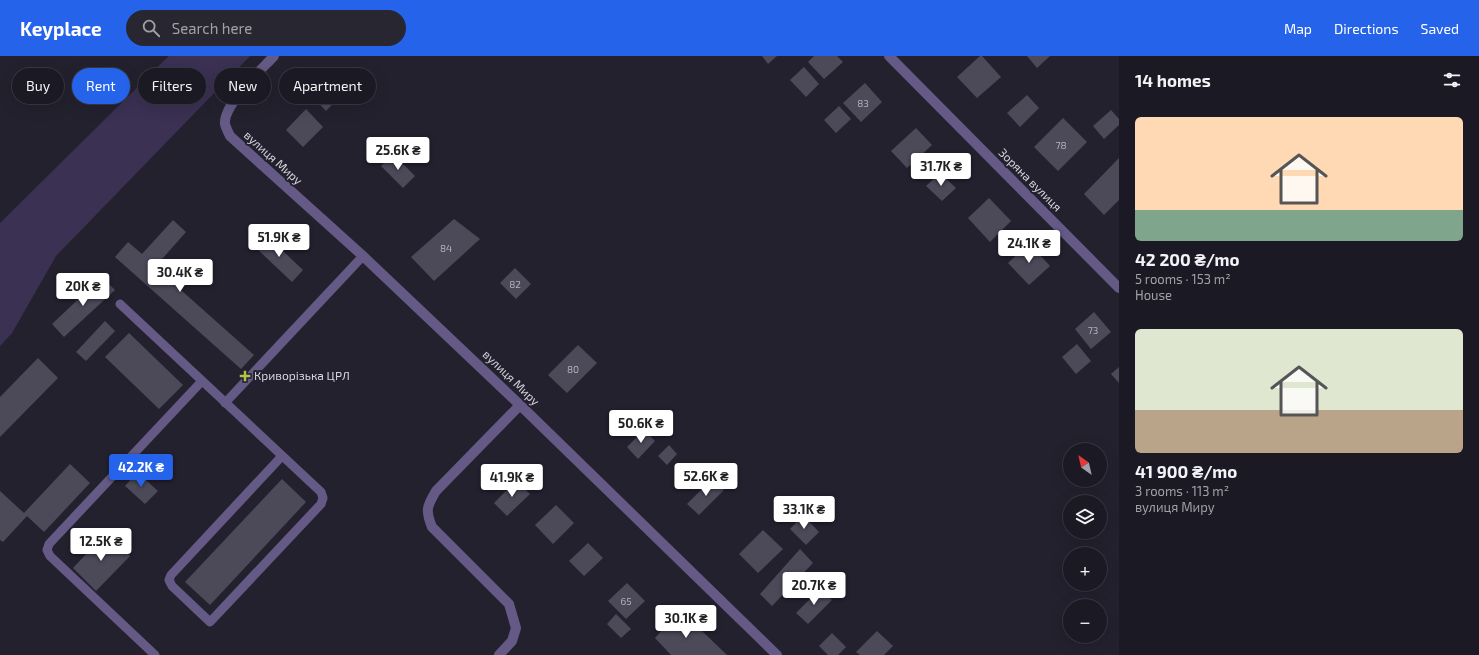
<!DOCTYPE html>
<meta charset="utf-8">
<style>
:root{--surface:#1b1923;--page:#282630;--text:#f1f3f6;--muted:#a0a0a6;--line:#393841;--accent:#2563eb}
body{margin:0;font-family:"Exo 2",sans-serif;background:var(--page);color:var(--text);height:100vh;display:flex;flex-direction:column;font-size:15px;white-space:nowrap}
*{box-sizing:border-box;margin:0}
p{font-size:13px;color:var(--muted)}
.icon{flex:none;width:22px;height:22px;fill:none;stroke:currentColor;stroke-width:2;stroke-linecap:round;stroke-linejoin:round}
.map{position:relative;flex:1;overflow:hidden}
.details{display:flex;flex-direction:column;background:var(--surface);width:360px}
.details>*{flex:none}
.guide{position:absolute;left:12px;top:12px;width:380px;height:36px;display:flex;gap:8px}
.needle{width:26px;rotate:326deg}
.controls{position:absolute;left:1063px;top:387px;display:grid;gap:8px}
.controls a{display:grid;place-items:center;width:44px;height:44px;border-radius:50%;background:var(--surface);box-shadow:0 4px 16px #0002,0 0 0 1px var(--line);font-size:20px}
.price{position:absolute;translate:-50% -34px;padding:0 9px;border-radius:4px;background:#fff;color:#222;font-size:13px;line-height:26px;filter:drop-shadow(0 1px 2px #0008)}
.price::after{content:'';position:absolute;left:50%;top:24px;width:12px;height:9px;margin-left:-6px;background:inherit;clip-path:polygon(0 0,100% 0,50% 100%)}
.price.active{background:var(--accent);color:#fff}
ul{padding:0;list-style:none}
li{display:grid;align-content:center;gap:8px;height:212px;padding:0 16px}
li span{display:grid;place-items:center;height:124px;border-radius:6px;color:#555}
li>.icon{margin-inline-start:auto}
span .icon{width:72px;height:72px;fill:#fffc;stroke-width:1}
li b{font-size:17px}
h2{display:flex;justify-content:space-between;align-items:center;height:48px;padding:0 16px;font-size:17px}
.chip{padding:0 14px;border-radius:18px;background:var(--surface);box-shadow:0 4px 16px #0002,0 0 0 1px var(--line);font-size:14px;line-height:36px}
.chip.active{background:var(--accent);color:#fff}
header{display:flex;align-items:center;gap:24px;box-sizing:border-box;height:56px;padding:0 20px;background:var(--accent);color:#fff}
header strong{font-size:19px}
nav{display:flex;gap:22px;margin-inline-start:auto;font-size:14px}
.search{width:280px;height:36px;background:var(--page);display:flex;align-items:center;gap:10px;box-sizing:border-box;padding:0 14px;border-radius:22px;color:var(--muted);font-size:15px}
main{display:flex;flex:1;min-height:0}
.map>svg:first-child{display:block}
.green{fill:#3a3153}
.building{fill:#4c4959}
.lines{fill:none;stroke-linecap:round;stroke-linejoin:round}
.service{stroke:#645a85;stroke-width:9}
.minor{stroke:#645a85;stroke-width:10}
.poi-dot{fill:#b5c24a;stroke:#24212f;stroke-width:1.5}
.labels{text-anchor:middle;stroke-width:4;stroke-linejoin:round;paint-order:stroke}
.number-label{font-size:10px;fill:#b4b1bd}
.street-label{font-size:12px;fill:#d6d4de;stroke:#24212f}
.poi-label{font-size:12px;fill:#d6d4de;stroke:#24212f;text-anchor:start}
</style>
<header>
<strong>Keyplace</strong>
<div class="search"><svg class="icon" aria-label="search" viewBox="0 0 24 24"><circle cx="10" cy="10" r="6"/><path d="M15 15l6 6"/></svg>Search here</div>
<nav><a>Map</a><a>Directions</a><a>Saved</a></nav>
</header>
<main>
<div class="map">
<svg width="1119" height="599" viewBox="0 0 1119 599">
<rect width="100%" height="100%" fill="#24212f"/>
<polygon class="green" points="169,0 250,0 56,200 12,277 0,290 0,167"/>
<g class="building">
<polygon points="762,0 777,0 768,8"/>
<polygon points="814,0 837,0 843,6 824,23 808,6"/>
<polygon points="980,0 982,0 1001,21 977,42 957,21"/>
<polygon points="1027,0 1050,0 1037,12"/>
<polygon points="804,11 819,28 806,41 790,24"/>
<polygon points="333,21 346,34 326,55 313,41"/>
<polygon points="865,27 882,46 861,66 843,47"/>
<polygon points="1027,39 1039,52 1020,71 1007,57"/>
<polygon points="839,50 851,63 836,77 824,64"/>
<polygon points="306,53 323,71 303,91 286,74"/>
<polygon points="1111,54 1119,63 1119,69 1104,83 1093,70"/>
<polygon points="1063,62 1087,86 1058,115 1034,91"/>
<polygon points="916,72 932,89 907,112 891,95"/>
<polygon points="393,98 415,120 403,132 381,110"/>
<polygon points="1119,102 1119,144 1104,159 1084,138"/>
<polygon points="940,117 956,132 942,145 926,130"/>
<polygon points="989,142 1011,165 990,186 968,162"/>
<polygon points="454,163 480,183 434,225 411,201"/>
<polygon points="173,164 186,176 155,211 254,299 241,313 115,201 128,186 142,198"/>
<polygon points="266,179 303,214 292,226 255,191"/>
<polygon points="1029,187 1050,210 1029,229 1008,207"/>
<polygon points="515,212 531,228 516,243 500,227"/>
<polygon points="102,221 115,234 64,281 52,268"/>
<polygon points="1094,256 1111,276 1091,293 1075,273"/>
<polygon points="105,265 115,275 86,305 76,296"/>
<polygon points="129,277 183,329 159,353 105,301"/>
<polygon points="1077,288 1091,305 1076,318 1062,301"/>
<polygon points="578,289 597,307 567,337 548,319"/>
<polygon points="38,302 58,322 0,381 0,341"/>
<polygon points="1119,311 1119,327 1111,318"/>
<polygon points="644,374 655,385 638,403 627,391"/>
<polygon points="669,389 677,398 667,409 658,400"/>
<polygon points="70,408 90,427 44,476 27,460 3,486 0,484 0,435 24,457"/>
<polygon points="137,416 158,435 145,448 125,430"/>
<polygon points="282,423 306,446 210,549 185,526"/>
<polygon points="712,423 724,434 699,459 687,448"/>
<polygon points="516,425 530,438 507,460 494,447"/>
<polygon points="556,449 574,467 553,488 535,469"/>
<polygon points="803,459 819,476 806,489 790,473"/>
<polygon points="763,474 783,493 758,517 739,498"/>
<polygon points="106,477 130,500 96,535 73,512"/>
<polygon points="588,487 603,502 584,520 569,505"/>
<polygon points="800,493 813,507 772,550 760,538"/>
<polygon points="627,527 645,545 626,563 608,545"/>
<polygon points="820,533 832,544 808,568 796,557"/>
<polygon points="680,554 727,599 671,599 655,582"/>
<polygon points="616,558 631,573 621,582 607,568"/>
<polygon points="877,575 893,590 884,599 860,599 856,596"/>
<polygon points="832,577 846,591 838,599 828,599 819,590"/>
</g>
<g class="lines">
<g class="service">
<path d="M120,248C187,311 254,374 321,436L323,442L321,448L210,566L172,530L169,524L171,519L282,400"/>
<polyline points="225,347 363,200"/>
<polyline points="155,599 50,500 47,494 49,488 202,325"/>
</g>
<g class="minor">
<path d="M274,0C261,14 223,49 225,68C226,72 228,76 230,80L363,200L520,349L777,599"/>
<polyline points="889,0 1119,232"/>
<path d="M499,599L512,585L516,572L509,548L432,471C425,454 427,450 436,435L520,349"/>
</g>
</g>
<path class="poi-dot" d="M243 314h4v4h4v4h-4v4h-4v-4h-4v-4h4z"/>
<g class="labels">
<g class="number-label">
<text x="863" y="51">83</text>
<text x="1061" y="93">78</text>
<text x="446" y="196">84</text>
<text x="515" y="232">82</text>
<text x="1093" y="278">73</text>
<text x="573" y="317">80</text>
<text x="626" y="549">65</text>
</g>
<g class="street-label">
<text transform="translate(273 102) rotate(42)" y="4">вулиця Миру</text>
<text transform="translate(1030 124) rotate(45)" y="4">Зоряна вулиця</text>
<text transform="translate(511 322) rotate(44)" y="4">вулиця Миру</text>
</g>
<g class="poi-label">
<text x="254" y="324">Криворізька ЦРЛ</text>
</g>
</g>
</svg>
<div class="controls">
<a><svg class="needle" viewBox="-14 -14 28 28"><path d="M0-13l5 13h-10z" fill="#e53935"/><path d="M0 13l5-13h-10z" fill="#a0a0a6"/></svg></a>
<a><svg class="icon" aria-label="layers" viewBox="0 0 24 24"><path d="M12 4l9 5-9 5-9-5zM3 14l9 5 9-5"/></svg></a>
<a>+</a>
<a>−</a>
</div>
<b class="price" style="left:398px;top:115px">25.6K ₴</b>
<b class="price" style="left:941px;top:131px">31.7K ₴</b>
<b class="price" style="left:279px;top:202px">51.9K ₴</b>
<b class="price" style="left:1029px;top:208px">24.1K ₴</b>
<b class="price" style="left:180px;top:237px">30.4K ₴</b>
<b class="price" style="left:83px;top:251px">20K ₴</b>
<b class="price" style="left:641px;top:388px">50.6K ₴</b>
<b class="price active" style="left:141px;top:432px">42.2K ₴</b>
<b class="price" style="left:706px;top:441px">52.6K ₴</b>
<b class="price" style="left:512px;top:442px">41.9K ₴</b>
<b class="price" style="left:804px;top:474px">33.1K ₴</b>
<b class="price" style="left:101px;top:506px">12.5K ₴</b>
<b class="price" style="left:814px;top:550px">20.7K ₴</b>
<b class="price" style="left:686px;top:583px">30.1K ₴</b>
<div class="guide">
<a class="chip">Buy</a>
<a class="chip active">Rent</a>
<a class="chip">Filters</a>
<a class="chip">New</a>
<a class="chip">Apartment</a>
</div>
</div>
<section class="details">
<h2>14 homes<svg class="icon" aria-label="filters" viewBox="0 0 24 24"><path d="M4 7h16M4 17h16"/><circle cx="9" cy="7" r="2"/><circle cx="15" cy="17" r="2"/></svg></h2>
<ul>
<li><span style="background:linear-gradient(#ffd9b3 75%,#7fa58c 0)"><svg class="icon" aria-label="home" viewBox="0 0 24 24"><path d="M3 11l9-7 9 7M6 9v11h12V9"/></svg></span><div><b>42 200 ₴/mo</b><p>5 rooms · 153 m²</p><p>House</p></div></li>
<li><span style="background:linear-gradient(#dfe7d0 65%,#b9a48a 0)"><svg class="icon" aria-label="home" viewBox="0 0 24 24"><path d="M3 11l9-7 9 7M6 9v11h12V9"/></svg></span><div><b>41 900 ₴/mo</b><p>3 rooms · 113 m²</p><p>вулиця Миру</p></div></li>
</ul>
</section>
</main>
